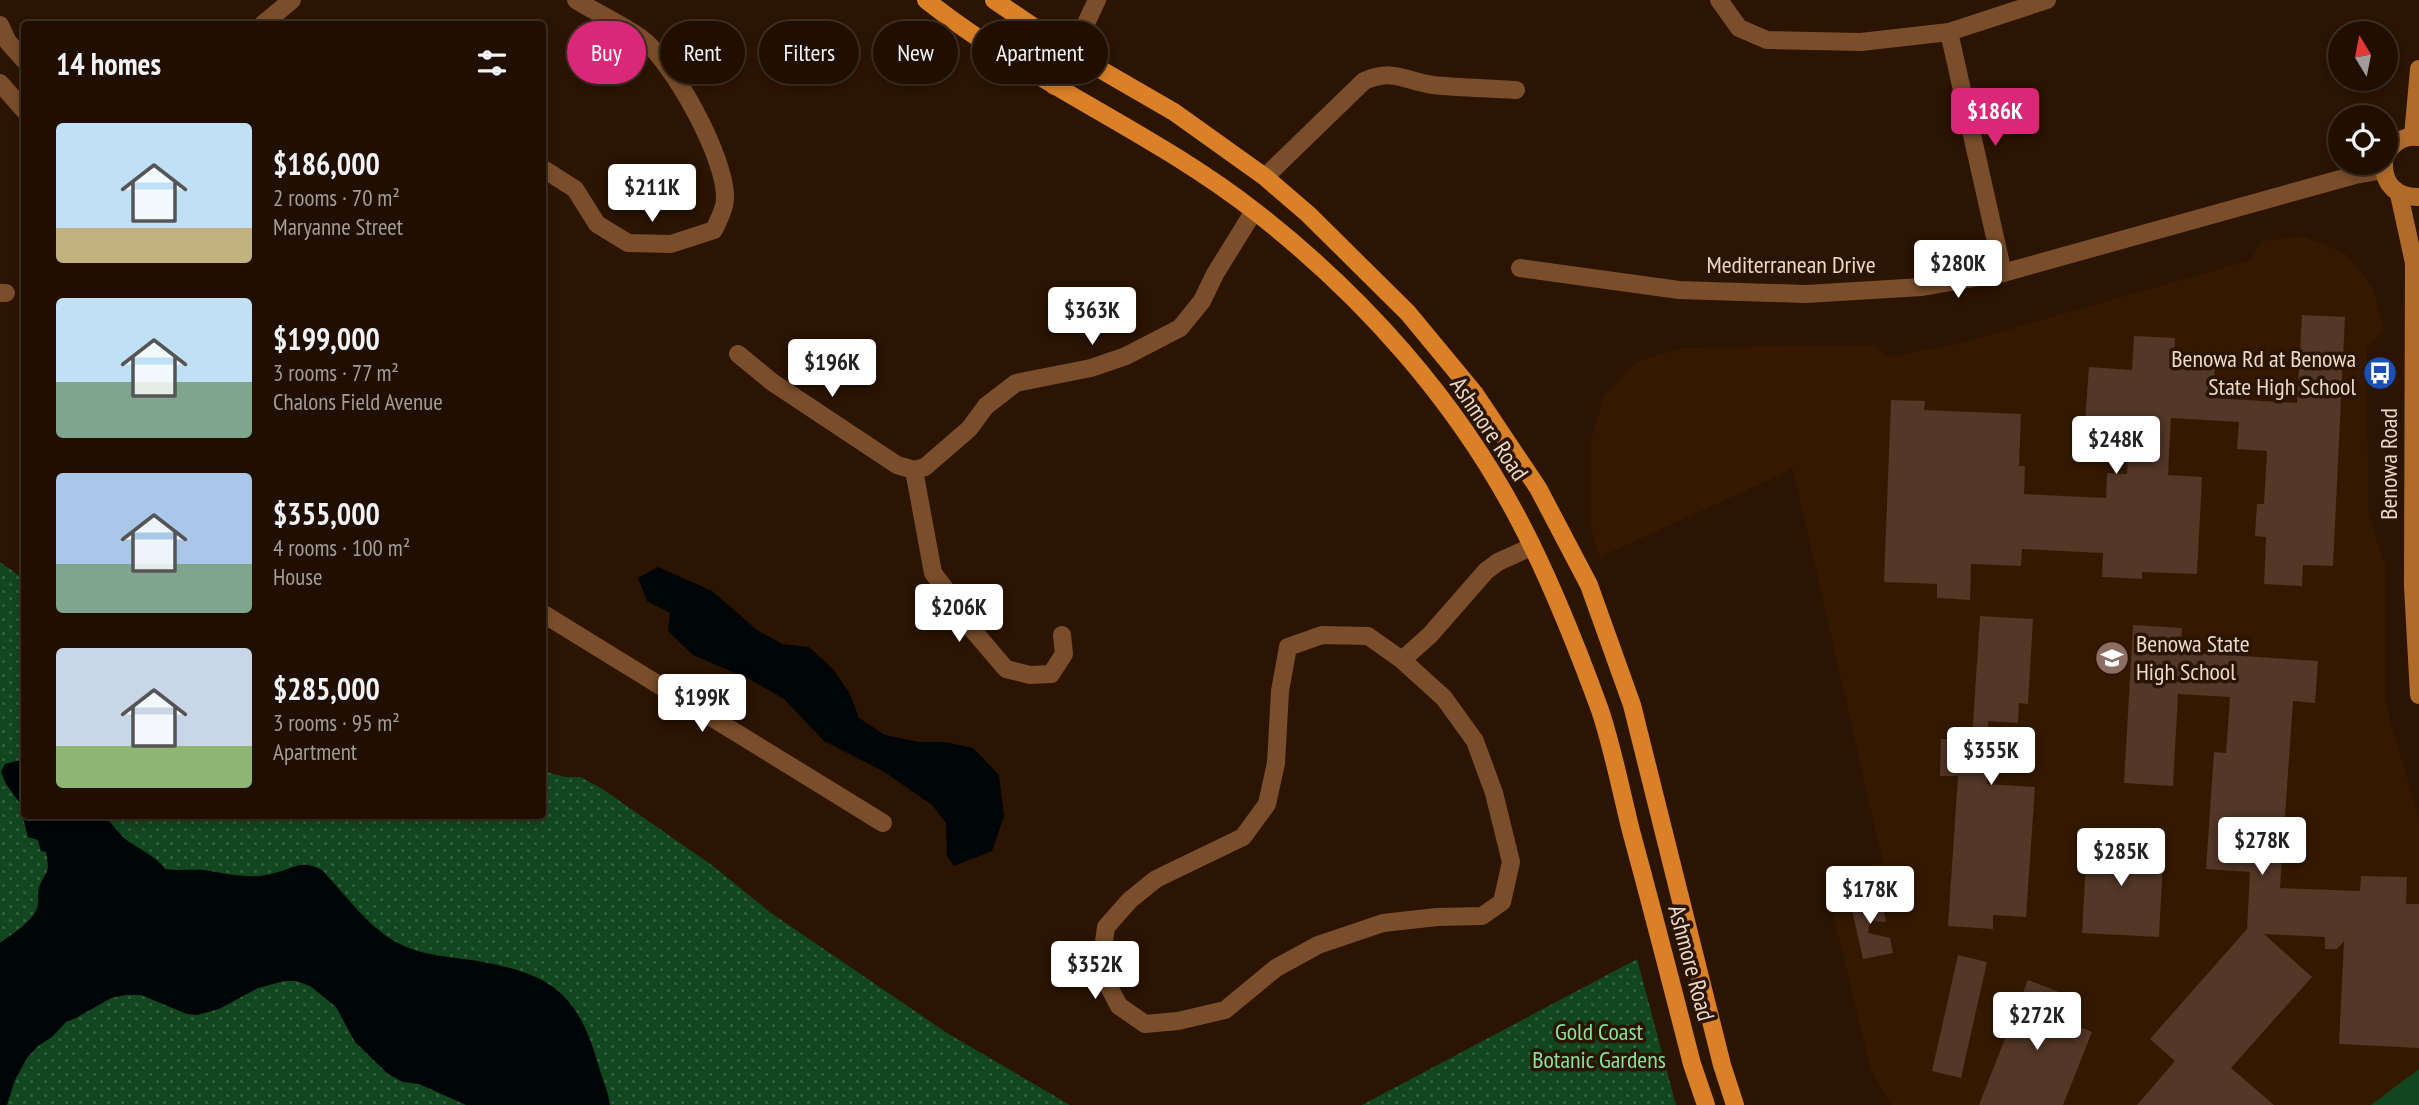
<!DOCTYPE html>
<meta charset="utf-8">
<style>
:root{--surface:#200f01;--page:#2d1d10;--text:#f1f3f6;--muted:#a29c99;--line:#3d2f23;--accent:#db2777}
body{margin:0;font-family:"PT Sans Narrow",sans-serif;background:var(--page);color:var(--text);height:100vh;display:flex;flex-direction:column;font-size:26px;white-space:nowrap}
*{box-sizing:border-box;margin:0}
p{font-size:23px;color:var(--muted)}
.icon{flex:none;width:38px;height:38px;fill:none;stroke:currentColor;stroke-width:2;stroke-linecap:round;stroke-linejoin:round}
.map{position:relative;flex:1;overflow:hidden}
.drawer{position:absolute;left:21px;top:21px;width:525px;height:798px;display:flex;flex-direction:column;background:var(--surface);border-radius:7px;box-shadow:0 4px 10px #0003,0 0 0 2px var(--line)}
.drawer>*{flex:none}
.banner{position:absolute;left:567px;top:21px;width:665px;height:63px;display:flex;gap:14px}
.needle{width:46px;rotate:350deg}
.fabs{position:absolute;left:2328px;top:21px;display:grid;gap:14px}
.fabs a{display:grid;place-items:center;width:70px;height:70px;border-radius:50%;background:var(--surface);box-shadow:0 4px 10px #0003,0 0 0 2px var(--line);font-size:35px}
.price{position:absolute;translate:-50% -60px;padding:0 16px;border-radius:7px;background:#fff;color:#222;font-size:23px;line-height:46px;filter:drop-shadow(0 2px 4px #0008)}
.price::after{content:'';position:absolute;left:50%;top:42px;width:21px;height:16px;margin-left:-10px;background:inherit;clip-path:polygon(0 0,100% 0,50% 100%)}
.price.selected{background:var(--accent);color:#fff}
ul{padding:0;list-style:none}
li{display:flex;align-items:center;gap:21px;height:175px;padding:0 35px}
li span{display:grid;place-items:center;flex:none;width:196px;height:140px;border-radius:7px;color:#555}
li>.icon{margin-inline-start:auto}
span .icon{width:84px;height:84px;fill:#fffc;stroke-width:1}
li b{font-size:30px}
h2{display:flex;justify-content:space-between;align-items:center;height:84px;padding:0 35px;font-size:30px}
.pill{padding:0 24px;border-radius:32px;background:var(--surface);box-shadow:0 4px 10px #0003,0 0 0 2px var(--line);font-size:24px;line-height:63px}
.pill.selected{background:var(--accent);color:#fff}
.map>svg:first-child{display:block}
.built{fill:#341900}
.grass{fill:url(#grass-dots)}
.pitch{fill:#12461f}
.water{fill:#000507}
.building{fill:#533727}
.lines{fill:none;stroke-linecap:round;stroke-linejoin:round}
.street{stroke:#7a4e2a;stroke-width:18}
.secondary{stroke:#b06b2a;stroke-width:18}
.primary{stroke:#da8027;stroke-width:18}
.labels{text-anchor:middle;stroke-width:7;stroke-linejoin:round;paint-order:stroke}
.street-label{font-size:24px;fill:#e9d9cc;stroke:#2b1401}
.poi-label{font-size:24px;fill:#e9d9cc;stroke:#2b1401;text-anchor:end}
.park-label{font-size:24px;fill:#86e596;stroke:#2b1401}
</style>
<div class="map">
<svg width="2419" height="1105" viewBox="0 0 2419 1105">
<defs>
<pattern id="grass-dots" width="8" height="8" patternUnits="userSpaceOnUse" patternTransform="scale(1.75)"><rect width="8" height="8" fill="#12461f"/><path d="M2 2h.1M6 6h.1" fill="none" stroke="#34603e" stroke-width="1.8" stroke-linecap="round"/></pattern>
</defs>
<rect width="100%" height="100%" fill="#2b1401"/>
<polygon class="built" points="2305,237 2346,254 2372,286 2384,329 2367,348 2368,512 2383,561 2386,563 2386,706 2419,818 2419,1105 1891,1105 1871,1070 1824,877 1883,863 1793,469 1600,557 1591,528 1591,440 1604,396 1636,362 1682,348 1874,345 1890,357 1958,344 2251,260 2261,241"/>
<g class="grass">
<polygon points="0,562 24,579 24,816 542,816 543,771 565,777 580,777 601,788 713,866 771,913 947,1033 1070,1105 0,1105"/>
<polygon points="1637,959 1676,1105 1362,1105"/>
</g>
<polygon class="pitch" points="2419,1069 2419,1105 2371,1105"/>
<g class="water">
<polygon points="658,567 712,591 757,630 782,644 809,647 833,669 850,694 859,718 885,735 919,742 945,742 973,748 999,775 1004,816 992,851 954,866 947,856 946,823 932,805 883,771 824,741 784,699 749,679 693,655 668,631 670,613 647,601 638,578"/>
<path d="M24,759V816H105C111,823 117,831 124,838C135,847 159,858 165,869C177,871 191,869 204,870C229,874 250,880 275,873C295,868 301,859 322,870C348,897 370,931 404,946C429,957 457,957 483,962C553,975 578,995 598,1064C602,1078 608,1091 610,1105H466L419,1084L403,1082L388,1074L355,1042L336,1007L310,986L296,981H284L258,988L219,1009L197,1015L187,1014L141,995H126L111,998L76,1018L66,1022L52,1037L38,1046L27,1058L15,1080L7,1105H0V943C12,934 36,920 38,904C39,899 37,894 39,888C45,869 51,877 46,852L41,851L38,840L28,837L19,802L6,784L1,772L5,764Z"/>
</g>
<g class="building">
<polygon points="2302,315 2345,317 2333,566 2303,565 2302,586 2264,584 2266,537 2255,536 2257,504 2264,504 2267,451 2237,449 2239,422 2171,418 2168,475 2202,477 2197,574 2142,572 2142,579 2102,577 2103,553 2022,549 2021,566 1971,564 1970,600 1937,598 1937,584 1884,582 1891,400 1925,401 1924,410 2021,414 2019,466 2025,466 2024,494 2106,498 2107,473 2127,474 2129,425 2085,421 2089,367 2132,370 2134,336 2175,338 2174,364 2215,367 2213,398 2297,403"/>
<polygon points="1980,616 2033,619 2028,704 2019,703 2018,723 1988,721 1987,784 2035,787 2026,917 1993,915 1993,929 1948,926 1958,776 1940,776 1941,739 1972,740"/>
<polygon points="2133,625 2182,628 2181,652 2318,661 2315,703 2293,701 2280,888 2360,891 2361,876 2407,877 2406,904 2419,904 2419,1048 2339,1044 2344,941 2337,949 2325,949 2325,937 2264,934 2312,977 2231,1068 2274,1105 2137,1105 2175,1061 2150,1039 2247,929 2250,872 2206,869 2214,752 2226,753 2230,697 2178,694 2173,786 2124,783"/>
<polygon points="2092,830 2135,832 2134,859 2163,860 2159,937 2082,933 2086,862 2090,863"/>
<polygon points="1880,894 1886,922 1870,921 1868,933 1890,938 1893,953 1863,959 1850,901"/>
<polygon points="1958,955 1987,962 1961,1078 1932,1071"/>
<polygon points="2028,980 2072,997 2063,1020 2092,1032 2063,1105 1979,1105"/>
</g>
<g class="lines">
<g class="street">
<polyline points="1719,0 1739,28 1767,40 1861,42 1949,32 2047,0"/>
<polyline points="263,24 292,0"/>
<polyline points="0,25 8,42 24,60"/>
<polyline points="1949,32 2003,273"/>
<polyline points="0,83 24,110"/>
<polyline points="1054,86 1072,53 1097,0"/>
<path d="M542,168L575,189L597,224L628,243L671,244L714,230C718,221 725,209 725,199C727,160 673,61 641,38C621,24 597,13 576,0"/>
<path d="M1265,177L1364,81C1395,68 1404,81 1433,85C1461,88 1489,88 1516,90"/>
<polyline points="1520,268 1679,290 1806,294 1922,287 2003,273 2355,175 2384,170"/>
<polyline points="0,293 6,293"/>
<polyline points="738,354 772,382 897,465 914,470 925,467 969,429 986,406 1016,383 1091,368 1126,356 1180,328 1202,301 1215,274 1254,211"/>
<polyline points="914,470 933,573 952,598 971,628 1006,669 1030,675 1051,674 1064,654 1062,635"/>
<polyline points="542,613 883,823"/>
<polyline points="1402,660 1444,698 1475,741 1494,793 1511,862 1502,902 1482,916 1437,917 1383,923 1318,945 1276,968 1225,1010 1178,1021 1145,1024 1119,1006 1100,970 1106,927 1130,900 1156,879 1243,837 1267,804 1276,763 1280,691 1288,647 1322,635 1368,636 1402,660 1430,635 1486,571 1498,562 1531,547"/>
</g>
<g class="secondary">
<polyline points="2413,136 2419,69"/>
<path d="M2385,158C2391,143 2403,135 2419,137"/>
<path d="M2384,163C2383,185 2398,198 2419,197"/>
<polyline points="2399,194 2414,263 2413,586 2419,695"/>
</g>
<g class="primary">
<path d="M926,0C1029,82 1154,132 1257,213C1363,296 1456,400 1519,520C1550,579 1577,647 1600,710C1613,749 1621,791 1631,831C1652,908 1672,986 1692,1064L1706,1105"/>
<polyline points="994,0 1072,53 1174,112 1265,177 1308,214 1408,313 1475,394 1538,488 1589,585 1632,705 1722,1065 1735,1105"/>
</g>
</g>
<defs>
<g id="bus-disc" transform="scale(1.75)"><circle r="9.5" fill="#1a4fb4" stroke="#2b1401"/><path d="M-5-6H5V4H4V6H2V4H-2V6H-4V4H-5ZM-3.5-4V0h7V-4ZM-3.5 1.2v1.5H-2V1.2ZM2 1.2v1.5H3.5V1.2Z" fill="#fff"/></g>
<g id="school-disc" transform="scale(1.75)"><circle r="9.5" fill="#8d6e63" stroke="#2b1401"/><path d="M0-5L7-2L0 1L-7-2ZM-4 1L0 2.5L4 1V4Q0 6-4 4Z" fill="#fff"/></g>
</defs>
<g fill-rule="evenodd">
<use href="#bus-disc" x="2380" y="373"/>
<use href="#school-disc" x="2112" y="658"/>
</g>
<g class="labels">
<g class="street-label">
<text x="1791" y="273">Mediterranean Drive</text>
<text transform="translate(1489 429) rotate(56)" y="8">Ashmore Road</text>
<text transform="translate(2389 464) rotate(-90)" y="8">Benowa Road</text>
<text transform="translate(1691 963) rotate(75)" y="8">Ashmore Road</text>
</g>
<g class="poi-label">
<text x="2356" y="367">Benowa Rd at Benowa<tspan x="2356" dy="28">State High School</tspan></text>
<text x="2136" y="652" text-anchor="start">Benowa State<tspan x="2136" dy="28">High School</tspan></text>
</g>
<g class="park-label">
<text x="1599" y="1040">Gold Coast<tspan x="1599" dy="28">Botanic Gardens</tspan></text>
</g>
</g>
</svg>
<div class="fabs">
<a><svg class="needle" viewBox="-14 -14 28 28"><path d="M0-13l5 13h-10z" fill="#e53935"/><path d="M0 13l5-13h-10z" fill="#a29c99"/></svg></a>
<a><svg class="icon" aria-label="locate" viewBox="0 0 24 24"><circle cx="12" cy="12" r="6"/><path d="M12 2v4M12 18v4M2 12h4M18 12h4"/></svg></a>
</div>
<b class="price selected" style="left:1995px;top:148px">$186K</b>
<b class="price" style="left:652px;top:224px">$211K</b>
<b class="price" style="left:1958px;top:300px">$280K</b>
<b class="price" style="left:1092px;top:347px">$363K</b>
<b class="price" style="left:832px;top:399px">$196K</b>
<b class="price" style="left:2116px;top:476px">$248K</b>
<b class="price" style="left:959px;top:644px">$206K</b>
<b class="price" style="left:702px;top:734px">$199K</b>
<b class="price" style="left:1991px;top:787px">$355K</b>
<b class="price" style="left:2262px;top:877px">$278K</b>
<b class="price" style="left:2121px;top:888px">$285K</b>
<b class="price" style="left:1870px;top:926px">$178K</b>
<b class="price" style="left:1095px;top:1001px">$352K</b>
<b class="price" style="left:2037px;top:1052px">$272K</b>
<div class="banner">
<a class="pill selected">Buy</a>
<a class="pill">Rent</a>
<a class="pill">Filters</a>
<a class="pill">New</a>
<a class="pill">Apartment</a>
</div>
<section class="drawer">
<h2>14 homes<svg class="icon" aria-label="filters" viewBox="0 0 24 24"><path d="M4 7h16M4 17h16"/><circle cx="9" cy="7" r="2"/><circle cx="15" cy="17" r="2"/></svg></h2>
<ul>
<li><span style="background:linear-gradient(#bfe0f5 75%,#c2b280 0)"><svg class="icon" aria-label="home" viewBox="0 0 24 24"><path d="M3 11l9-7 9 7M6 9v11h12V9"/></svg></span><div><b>$186,000</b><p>2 rooms · 70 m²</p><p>Maryanne Street</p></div></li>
<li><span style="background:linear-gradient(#bfe0f5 60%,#7fa58c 0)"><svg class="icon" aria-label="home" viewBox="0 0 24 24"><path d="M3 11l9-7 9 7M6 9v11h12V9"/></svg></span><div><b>$199,000</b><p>3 rooms · 77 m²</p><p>Chalons Field Avenue</p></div></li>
<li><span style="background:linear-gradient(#a9c7e8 65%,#7fa58c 0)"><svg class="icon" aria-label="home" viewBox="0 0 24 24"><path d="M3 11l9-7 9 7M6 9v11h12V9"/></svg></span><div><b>$355,000</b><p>4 rooms · 100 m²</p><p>House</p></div></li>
<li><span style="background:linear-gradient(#c9d6e8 70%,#8fb573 0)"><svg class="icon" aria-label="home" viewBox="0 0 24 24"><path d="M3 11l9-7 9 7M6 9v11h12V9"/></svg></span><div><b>$285,000</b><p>3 rooms · 95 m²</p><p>Apartment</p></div></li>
</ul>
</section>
</div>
